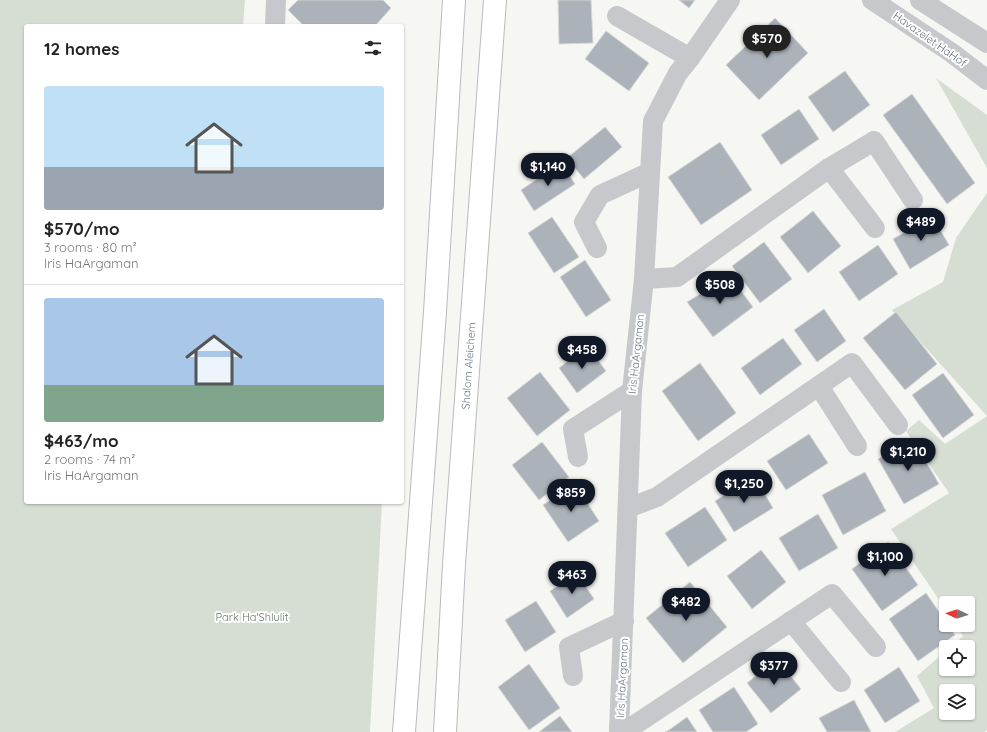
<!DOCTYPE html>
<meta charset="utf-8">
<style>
:root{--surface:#fff;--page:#f6f6f6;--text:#222;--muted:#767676;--line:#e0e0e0;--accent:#111827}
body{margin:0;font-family:Quicksand,sans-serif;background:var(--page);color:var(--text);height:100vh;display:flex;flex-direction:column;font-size:15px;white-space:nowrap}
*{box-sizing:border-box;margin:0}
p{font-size:13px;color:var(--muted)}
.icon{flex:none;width:22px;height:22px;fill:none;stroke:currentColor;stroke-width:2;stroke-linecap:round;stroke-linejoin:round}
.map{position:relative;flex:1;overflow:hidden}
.drawer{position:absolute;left:24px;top:24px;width:380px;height:480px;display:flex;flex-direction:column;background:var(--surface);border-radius:4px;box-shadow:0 1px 3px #0004}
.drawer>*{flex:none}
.needle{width:26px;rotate:274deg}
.tools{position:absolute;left:939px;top:596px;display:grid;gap:8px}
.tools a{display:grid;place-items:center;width:36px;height:36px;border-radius:4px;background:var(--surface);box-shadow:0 1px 3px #0004;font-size:20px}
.price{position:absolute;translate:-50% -34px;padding:0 9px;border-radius:14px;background:var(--accent);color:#fff;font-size:13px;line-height:26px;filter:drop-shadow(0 1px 2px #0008)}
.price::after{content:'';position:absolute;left:50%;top:24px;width:12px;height:9px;margin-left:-6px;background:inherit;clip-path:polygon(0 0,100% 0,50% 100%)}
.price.selected{background:#222;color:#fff}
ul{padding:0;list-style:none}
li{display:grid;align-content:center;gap:8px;height:212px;padding:0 20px}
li+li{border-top:1px solid var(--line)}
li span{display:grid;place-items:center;height:124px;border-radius:4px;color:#555}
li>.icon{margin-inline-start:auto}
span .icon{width:72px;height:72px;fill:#fffc;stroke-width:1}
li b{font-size:17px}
h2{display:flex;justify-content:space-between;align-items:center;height:48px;padding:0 20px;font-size:17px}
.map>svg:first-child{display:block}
.green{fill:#d6ddd3;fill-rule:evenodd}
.building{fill:#abb2b9;stroke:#d7d7d5}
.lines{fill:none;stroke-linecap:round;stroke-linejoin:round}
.major-casing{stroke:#b8bbc0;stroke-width:24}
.minor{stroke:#c6c8cc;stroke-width:20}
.major{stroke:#fff;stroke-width:22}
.labels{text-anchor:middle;stroke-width:4;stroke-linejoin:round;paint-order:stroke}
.street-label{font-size:11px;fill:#647285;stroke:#fff}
.park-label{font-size:11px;fill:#657b63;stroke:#fff}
</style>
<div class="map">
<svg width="987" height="732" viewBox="0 0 987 732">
<rect width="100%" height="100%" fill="#f6f6f2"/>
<g class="green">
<polygon points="0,0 245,0 243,26 26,26 26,502 382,502 370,732 0,732"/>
<polygon points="936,78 987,115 987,168"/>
<polygon points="987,193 987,416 892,310 943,282 956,238"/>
<path d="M987,416V730L985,732H895L934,708L917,676L946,651V669H968V647H951L963,636L956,625H968V603H946V610L891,529L949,493L906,431L919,420L945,444ZM946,691H968V713H946Z"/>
</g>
<g class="building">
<polygon points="298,0 383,0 391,8 375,26 304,26 288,10"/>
<polygon points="558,0 591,0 593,43 559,44"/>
<polygon points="679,0 695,0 689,8"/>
<polygon points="775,18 808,53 759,100 726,65"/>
<polygon points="606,31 649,63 629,91 585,59"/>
<polygon points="845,71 870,105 833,132 808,97"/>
<polygon points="912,94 975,183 947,204 883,115"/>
<polygon points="799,109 819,139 781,165 761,135"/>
<polygon points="605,127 622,147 584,179 567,158"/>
<polygon points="720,142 752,190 701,225 668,177"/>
<polygon points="561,163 575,184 534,211 521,190"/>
<polygon points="813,211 841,246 808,273 780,237"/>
<polygon points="932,216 949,245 910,269 893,239"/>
<polygon points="552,217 579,257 554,273 528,233"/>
<polygon points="764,242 792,279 760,303 732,266"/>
<polygon points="878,245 898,274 859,301 839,272"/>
<polygon points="585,260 611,300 586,317 560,277"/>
<polygon points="727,272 753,307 713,337 687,302 707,290"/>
<polygon points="824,309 846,341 817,362 794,330"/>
<polygon points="896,312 937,364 905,390 863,338"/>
<polygon points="783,338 802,364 760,395 741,368"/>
<polygon points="587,346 606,371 577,393 559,368"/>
<polygon points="700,363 736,413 698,441 662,391"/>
<polygon points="540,372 570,410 537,436 507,398"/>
<polygon points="943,373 974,415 943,438 912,395"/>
<polygon points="809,434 828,463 786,490 767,461"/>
<polygon points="913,439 939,484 904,504 878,459"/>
<polygon points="542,442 569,477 539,500 512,465"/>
<polygon points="865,472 886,511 843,535 822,495"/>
<polygon points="754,476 773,508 734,532 715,501"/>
<polygon points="575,484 599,521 568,542 543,505"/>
<polygon points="705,507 727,540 688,567 665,533"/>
<polygon points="818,514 838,548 799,571 779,538"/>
<polygon points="888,542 918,585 882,611 852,569"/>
<polygon points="761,550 786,582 752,609 727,576"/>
<polygon points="577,573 594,599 567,618 550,591"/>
<polygon points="690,582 727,627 683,663 646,618"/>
<polygon points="926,593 946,622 946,625 948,625 955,635 918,661 889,619"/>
<polygon points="536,601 556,632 525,652 505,620"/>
<polygon points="777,659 801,689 771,713 747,683"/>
<polygon points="529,664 560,708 529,730 498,687"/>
<polygon points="899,667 920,701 885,723 864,690"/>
<polygon points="734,687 758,724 746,732 713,732 699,710"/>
<polygon points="854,700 871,732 827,732 819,718"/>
<polygon points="560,716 572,732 539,732"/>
<polygon points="687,717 697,732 665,732 669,730"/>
</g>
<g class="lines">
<g class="major-casing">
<g id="major">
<polyline points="404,732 435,312 454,0"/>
<path id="s1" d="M445,732L454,564L495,0"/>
</g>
</g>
<g class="minor">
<polyline points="872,0 952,53 987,80"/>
<polyline points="920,0 987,43"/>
<polyline points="617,16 690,58"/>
<polyline points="275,26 276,0"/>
<polyline points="829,168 875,228"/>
<polyline points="597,248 584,222 600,195 650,172"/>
<polyline points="644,279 677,277 829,168 874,141 913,200"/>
<polyline points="819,386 857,446"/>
<polyline points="578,457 573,429 632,391"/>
<polyline points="628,508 657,497 852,363 898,425"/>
<polyline points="791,621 841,682"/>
<polyline points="573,676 569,647 624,621"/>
<polyline points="619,727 633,726 832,594 876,647"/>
<polyline points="619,732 632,391 644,279 653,121 678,73 690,58 730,0"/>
</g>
<use href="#major" class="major"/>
</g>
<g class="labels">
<g class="street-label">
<text transform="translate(930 39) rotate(35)" y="4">Havazelet HaHof</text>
<text transform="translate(636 354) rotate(-84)" y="4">Iris HaArgaman</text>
<text dy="4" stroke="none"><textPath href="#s1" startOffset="367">Shalom Aleichem</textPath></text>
<text transform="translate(622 678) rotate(-87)" y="4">Iris HaArgaman</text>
</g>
<g class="park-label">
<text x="252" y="621">Park Ha'Shlulit</text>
</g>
</g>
</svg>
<div class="tools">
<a><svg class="needle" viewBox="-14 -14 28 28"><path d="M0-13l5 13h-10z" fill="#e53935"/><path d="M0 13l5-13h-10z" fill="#767676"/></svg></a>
<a><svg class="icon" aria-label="locate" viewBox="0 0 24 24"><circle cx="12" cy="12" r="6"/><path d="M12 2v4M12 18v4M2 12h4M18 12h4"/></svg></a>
<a><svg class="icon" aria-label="layers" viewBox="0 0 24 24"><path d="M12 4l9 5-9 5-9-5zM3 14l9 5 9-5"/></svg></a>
</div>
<b class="price selected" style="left:767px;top:59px">$570</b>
<b class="price" style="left:548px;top:187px">$1,140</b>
<b class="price" style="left:921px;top:242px">$489</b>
<b class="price" style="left:720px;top:305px">$508</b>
<b class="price" style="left:582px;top:370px">$458</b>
<b class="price" style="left:908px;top:472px">$1,210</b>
<b class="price" style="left:744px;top:504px">$1,250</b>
<b class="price" style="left:571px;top:513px">$859</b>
<b class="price" style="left:885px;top:577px">$1,100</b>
<b class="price" style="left:572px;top:595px">$463</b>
<b class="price" style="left:686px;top:622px">$482</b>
<b class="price" style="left:774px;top:686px">$377</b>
<section class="drawer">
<h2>12 homes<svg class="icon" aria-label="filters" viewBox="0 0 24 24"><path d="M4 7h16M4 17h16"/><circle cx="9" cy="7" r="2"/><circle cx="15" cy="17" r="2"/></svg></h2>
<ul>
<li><span style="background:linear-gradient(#bfe0f5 65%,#9aa5b1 0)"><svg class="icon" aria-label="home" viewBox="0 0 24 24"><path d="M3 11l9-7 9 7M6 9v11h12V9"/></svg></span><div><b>$570/mo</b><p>3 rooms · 80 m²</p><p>Iris HaArgaman</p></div></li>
<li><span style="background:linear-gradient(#a9c7e8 70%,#7fa58c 0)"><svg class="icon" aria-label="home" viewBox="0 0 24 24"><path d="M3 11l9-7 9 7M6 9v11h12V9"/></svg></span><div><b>$463/mo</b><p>2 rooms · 74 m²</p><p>Iris HaArgaman</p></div></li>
</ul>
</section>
</div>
